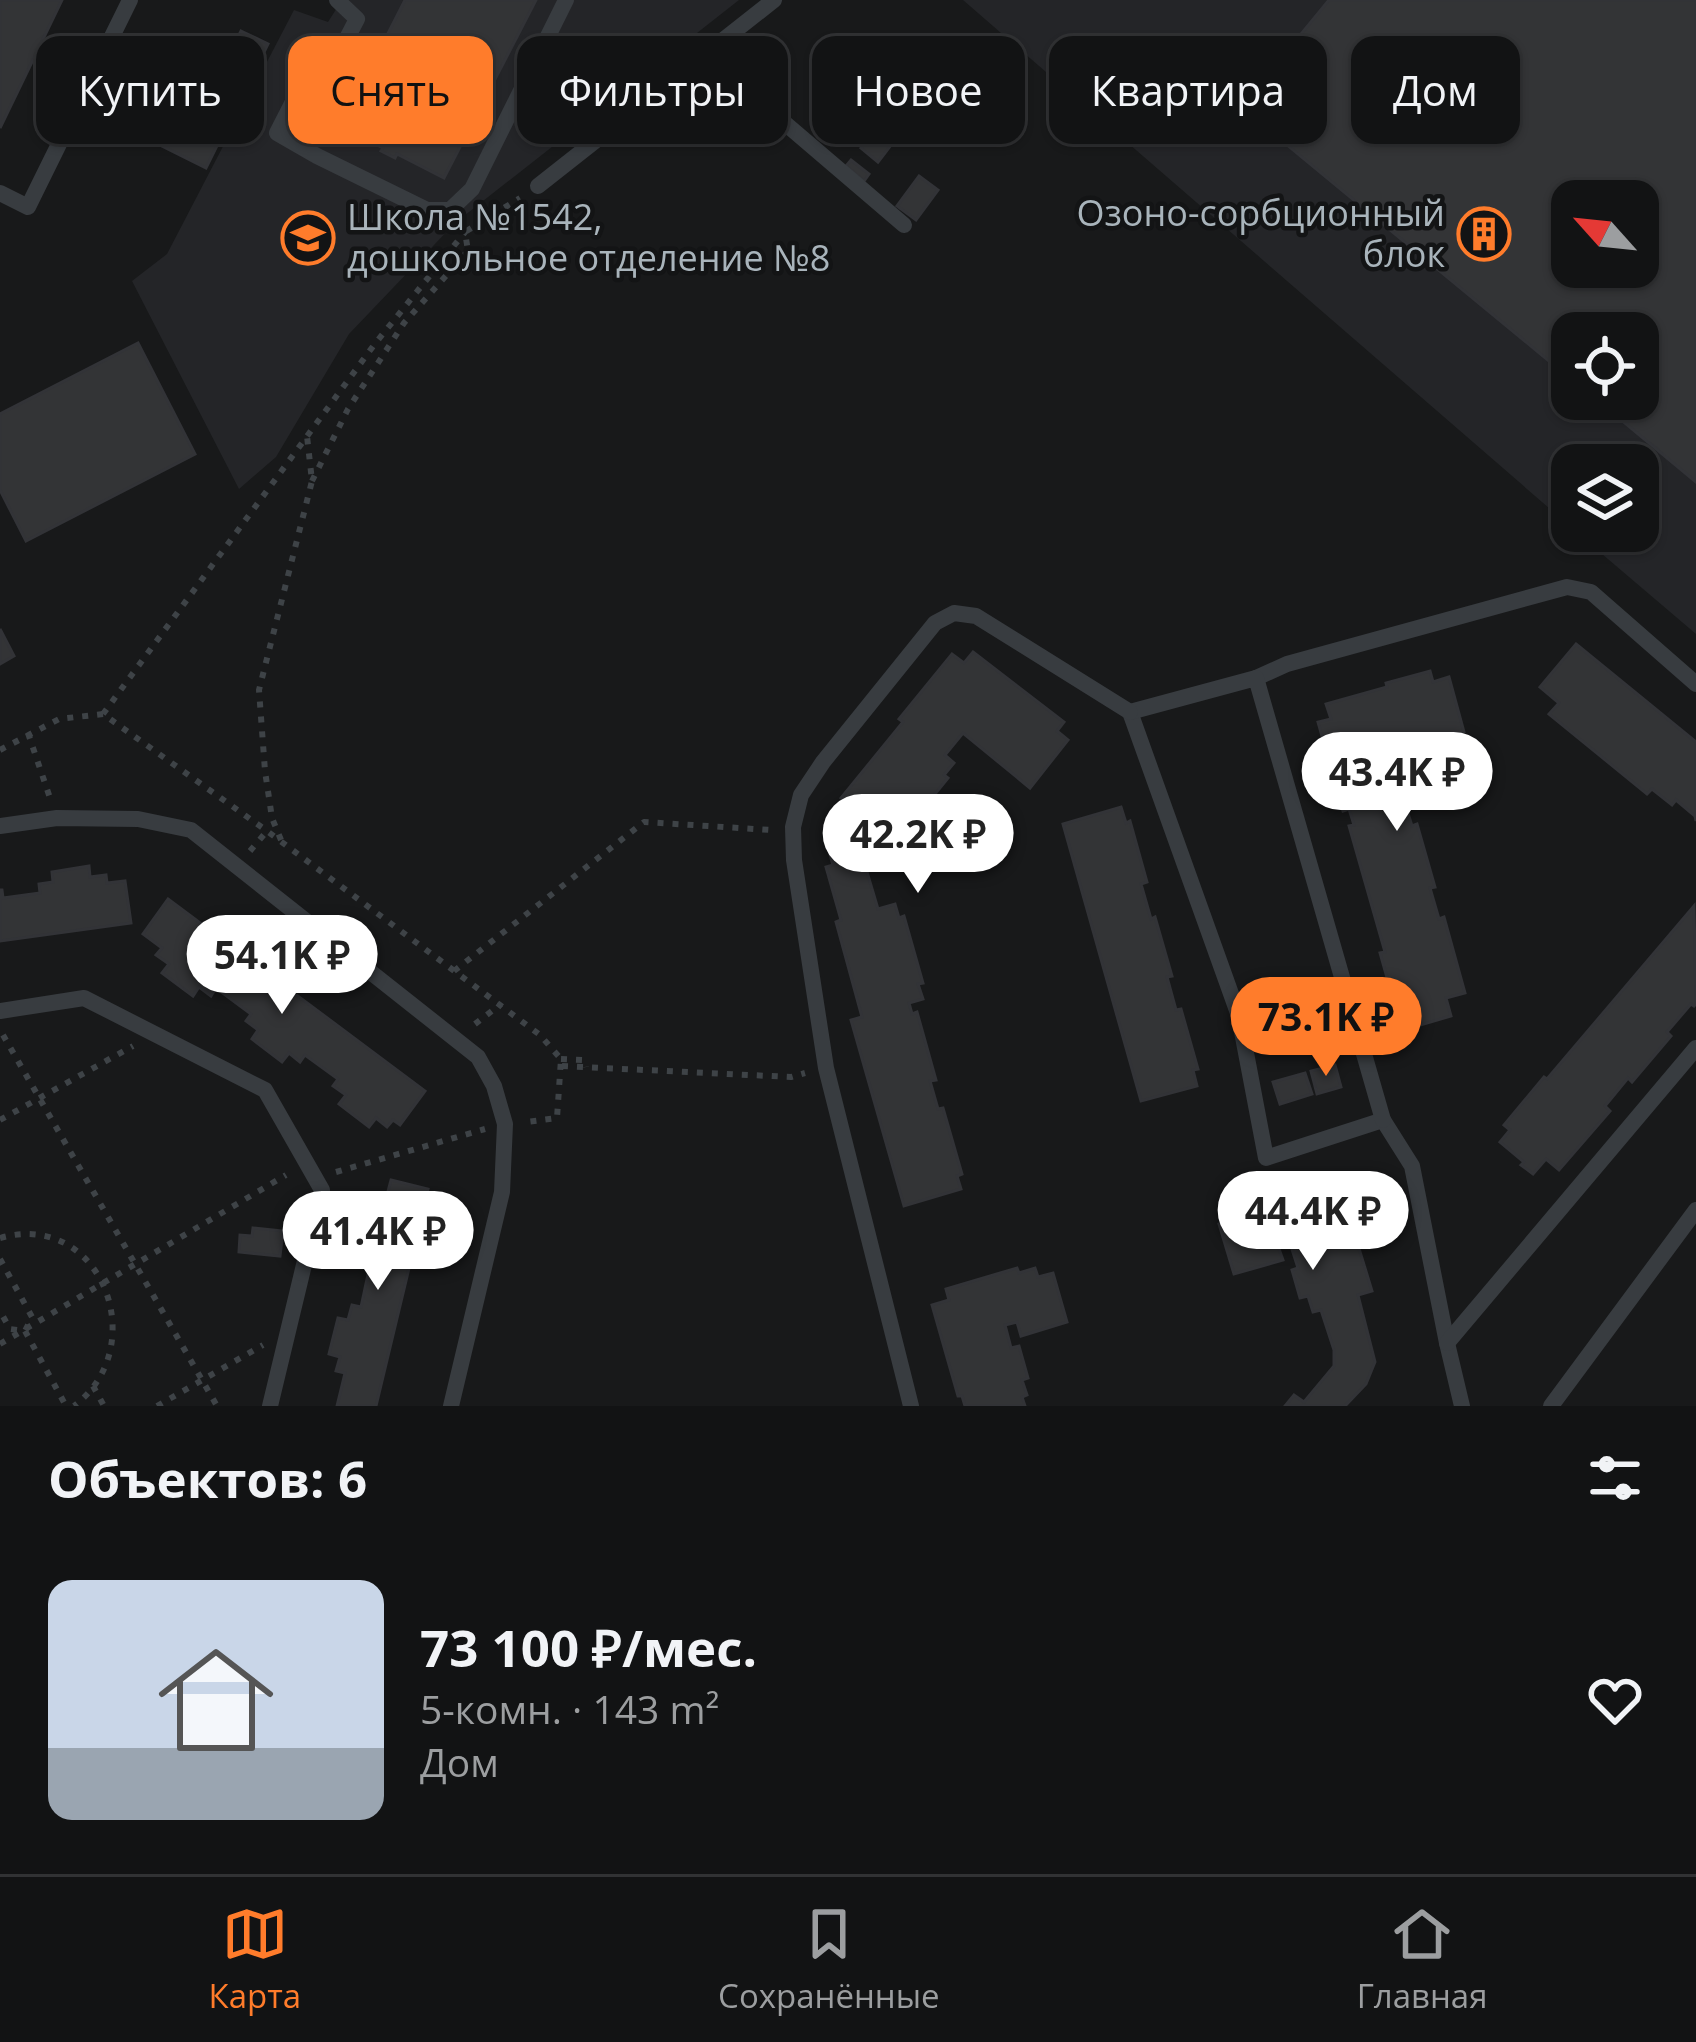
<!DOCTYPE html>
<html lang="ru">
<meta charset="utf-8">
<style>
:root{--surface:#121314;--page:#1b1c1d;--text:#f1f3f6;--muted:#9c9ea0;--line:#313234;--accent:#ff7c2b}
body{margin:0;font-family:"Open Sans",sans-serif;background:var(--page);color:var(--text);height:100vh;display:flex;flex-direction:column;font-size:45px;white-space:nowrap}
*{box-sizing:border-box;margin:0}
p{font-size:39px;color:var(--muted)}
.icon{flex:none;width:66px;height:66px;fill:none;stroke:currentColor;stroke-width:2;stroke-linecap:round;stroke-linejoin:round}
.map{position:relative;height:1406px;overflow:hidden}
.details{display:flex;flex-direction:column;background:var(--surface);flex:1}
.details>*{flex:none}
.top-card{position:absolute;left:36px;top:36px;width:1626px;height:108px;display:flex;gap:24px}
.needle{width:78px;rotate:297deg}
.controls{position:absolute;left:1551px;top:180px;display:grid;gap:24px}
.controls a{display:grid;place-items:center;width:108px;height:108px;border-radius:24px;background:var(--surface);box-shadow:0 3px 9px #0004,0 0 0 3px var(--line);font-size:60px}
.price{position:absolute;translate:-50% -102px;padding:0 27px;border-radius:42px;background:#fff;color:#222;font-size:39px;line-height:78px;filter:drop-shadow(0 3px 6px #0008)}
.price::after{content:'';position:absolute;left:50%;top:72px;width:36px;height:27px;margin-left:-18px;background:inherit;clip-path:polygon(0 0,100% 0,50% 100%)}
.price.active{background:var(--accent);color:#111}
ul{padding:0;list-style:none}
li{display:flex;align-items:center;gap:36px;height:300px;padding:0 48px}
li+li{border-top:3px solid var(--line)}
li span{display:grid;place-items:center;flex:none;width:336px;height:240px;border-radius:24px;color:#555}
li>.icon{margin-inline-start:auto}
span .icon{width:144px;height:144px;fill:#fffc;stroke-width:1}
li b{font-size:51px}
h2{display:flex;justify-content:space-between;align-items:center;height:144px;padding:0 48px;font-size:51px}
.pill{padding:0 42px;border-radius:24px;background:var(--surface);box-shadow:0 3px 9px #0004,0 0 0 3px var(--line);font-size:42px;line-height:108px}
.pill.active{background:var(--accent);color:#111}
.tab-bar{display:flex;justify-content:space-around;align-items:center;height:168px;border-top:3px solid var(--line);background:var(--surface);font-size:33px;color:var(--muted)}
.tab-bar a{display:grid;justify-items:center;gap:6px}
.tab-bar .active{color:var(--accent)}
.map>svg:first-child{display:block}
.built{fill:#242528;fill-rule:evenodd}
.building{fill:#333436;stroke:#323337;stroke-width:3;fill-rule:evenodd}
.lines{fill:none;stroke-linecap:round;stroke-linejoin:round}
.path{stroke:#3e4347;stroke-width:6;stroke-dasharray:6 9;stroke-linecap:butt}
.lane{stroke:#383c40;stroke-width:16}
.labels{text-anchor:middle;stroke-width:9;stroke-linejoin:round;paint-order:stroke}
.poi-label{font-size:36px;fill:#a9b4bb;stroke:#131415;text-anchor:end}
</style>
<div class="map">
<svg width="1696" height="1406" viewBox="0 0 1696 1406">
<rect width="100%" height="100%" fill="#18191a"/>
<g class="built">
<polygon points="342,0 739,0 455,223 349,334 276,457 239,489 132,281 167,254 294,10 328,22"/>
<path d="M963,0H1696V634L1575,531H1638V465H1572V528ZM1572,201H1638V267H1572ZM1572,333H1638V399H1572Z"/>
</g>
<g class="building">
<polygon points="0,0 62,0 0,128"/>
<polygon points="405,0 536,0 444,178 397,154 395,158 381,151 383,148 333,122 361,69 357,67 364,53 375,59"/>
<path d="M1329,0H1696V482L1596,399H1638V333H1572V380L1241,107ZM1572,201H1638V267H1572Z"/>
<polygon points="241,31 268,44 246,89 219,75"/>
<polygon points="190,65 244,91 206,168 152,141"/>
<polygon points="959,76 976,88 969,98 974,102 955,128 950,124 937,142 920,130 933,113 927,108 946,82 952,86"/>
<polygon points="874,132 891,145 878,162 861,148"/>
<polygon points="851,160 869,174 864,181 846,166"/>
<polygon points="919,176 938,190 916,220 897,206"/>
<polygon points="138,343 195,454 26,541 0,490 0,414"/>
<polygon points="0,629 14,656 0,664"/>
<polygon points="1576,644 1696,742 1696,821 1695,816 1676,800 1672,805 1652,789 1647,794 1549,714 1559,703 1540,687"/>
<polygon points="973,652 1064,722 1057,731 1068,740 1030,788 963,733 945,755 954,763 944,775 948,778 901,836 886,824 875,838 886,847 867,872 878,909 895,904 899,918 904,916 923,983 918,984 923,999 909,1003 912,1014 917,1012 936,1080 930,1081 938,1109 943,1108 962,1174 957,1176 961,1189 904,1206 851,1020 862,1017 836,922 841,920 826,867 833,865 826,841 833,838 840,809 846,802 841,798 903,722 899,719 952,654 964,663"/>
<polygon points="1430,671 1433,682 1449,677 1464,732 1408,751 1407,745 1381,752 1385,765 1396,762 1405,794 1401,795 1405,810 1407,810 1412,826 1417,824 1435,887 1430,888 1439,919 1444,917 1465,993 1446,998 1451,1016 1407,1029 1402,1012 1397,1013 1380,953 1385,952 1349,826 1354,825 1349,809 1343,811 1318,722 1331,719 1326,704 1387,687 1386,683"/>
<polygon points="1121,807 1126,823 1130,821 1147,882 1141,884 1151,919 1155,917 1172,976 1167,977 1176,1010 1181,1009 1198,1069 1193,1070 1197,1086 1141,1101 1063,824"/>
<polygon points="89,866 90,877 106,875 107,883 125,881 131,923 0,941 0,890 2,890 3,898 40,893 39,884 53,882 52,872"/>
<polygon points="168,899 425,1091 400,1125 393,1120 387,1127 376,1118 369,1127 339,1104 346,1095 333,1086 338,1079 305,1055 300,1062 289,1053 282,1062 252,1039 258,1030 246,1021 251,1014 216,988 211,996 199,987 193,996 162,973 169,964 156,955 162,948 143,934"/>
<polygon points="1694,906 1696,1004 1694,1006 1691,1004 1667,1032 1671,1036 1632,1082 1628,1078 1605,1106 1610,1111 1559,1170 1546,1159 1533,1174 1521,1165 1524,1162 1500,1142 1510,1130 1504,1125 1544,1077 1547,1079"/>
<polygon points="1335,1065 1341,1087 1317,1094 1311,1071"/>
<polygon points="1305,1073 1312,1094 1280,1104 1273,1082"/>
<polygon points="1319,1179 1323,1191 1340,1186 1372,1291 1358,1295 1375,1362 1366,1384 1345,1406 1285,1406 1294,1395 1304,1402 1334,1366 1334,1350 1321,1310 1313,1312 1308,1296 1300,1298 1292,1270 1298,1268 1290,1243 1278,1246 1283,1260 1234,1274 1219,1224 1235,1219 1232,1208 1248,1203 1247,1201"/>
<polygon points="391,1180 428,1189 376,1406 337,1406 345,1373 336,1371 340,1357 329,1354 338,1318 348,1320 352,1305 361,1307 370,1265 362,1263 365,1249 355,1246 363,1209 374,1212 377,1197 386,1199"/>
<polygon points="253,1228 283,1231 280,1256 239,1252 240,1235 252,1236"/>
<polygon points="1017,1268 1019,1273 1035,1268 1038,1277 1053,1273 1067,1322 1021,1336 1017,1322 1005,1325 1011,1348 1019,1346 1028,1378 1022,1380 1027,1395 1022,1397 1025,1406 965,1406 962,1396 958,1396 932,1305 949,1300 946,1289"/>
</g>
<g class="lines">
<g class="path">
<polyline points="312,481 348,409 404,323 468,251 465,232 520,198"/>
<polyline points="103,714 374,345 465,232 461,228"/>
<polyline points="28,733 50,798"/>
<polyline points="0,750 59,719 103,714 267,831 540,1035 561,1059 557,1118 527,1122"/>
<polyline points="281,840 272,818 265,771 259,690 312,481 307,436"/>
<polyline points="250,851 267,831"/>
<polyline points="454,971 644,822 771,830"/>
<polyline points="475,1024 501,1004"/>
<polyline points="3,1035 217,1406"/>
<polyline points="561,1059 584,1060 586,1067"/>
<polyline points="562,1066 791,1077 805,1073"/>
<polyline points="0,1120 133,1046"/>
<polyline points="336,1172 485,1129"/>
<path d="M0,1238C102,1209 153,1347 74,1406"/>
<polyline points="0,1259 32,1317 25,1331 10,1329 0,1311"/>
<polyline points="25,1331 66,1406"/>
<polyline points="0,1344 286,1175"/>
<polyline points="93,1386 104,1406"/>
<polyline points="157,1406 263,1345"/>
</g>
<g class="lane">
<polyline points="337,0 357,19 332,67 298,92 277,133 317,156 427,210 450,210 472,189 566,0"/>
<polyline points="699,59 773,113 904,225"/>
<polyline points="538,186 774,0"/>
<polyline points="0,193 28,207 130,0"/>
<polyline points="1256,678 1287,664 1567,587 1591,592 1696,684"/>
<polyline points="1130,712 1239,1016 1266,1158 1383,1120 1412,1166 1447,1343 1462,1406"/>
<polyline points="1130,712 1256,678 1383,1120"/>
<polyline points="0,826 57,818 138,819 191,830 478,1057 494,1086 505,1124 502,1192 451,1406"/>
<polyline points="0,1011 84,998 265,1090 322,1190 270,1406"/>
<polyline points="1239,1016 1285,1005"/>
<polyline points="1447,1343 1696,1048"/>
<polyline points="911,1406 826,1068 794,860 793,827 801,795 823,762 935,623 954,613 976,616 1130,712"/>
<polyline points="1551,1406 1696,1210"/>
</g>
</g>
<defs>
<g id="building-ring" transform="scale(2.7)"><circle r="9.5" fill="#131415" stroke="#ff7c2b" stroke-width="1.5"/><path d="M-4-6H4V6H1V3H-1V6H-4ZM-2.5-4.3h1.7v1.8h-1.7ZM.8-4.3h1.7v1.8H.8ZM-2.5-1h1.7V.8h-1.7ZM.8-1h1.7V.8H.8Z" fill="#ff7c2b"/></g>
<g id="school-ring" transform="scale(2.7)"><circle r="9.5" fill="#131415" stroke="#ff7c2b" stroke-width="1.5"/><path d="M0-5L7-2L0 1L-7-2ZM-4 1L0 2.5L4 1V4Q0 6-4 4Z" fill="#ff7c2b"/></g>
</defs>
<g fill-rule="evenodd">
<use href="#building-ring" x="1484" y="234"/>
<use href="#school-ring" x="308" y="238"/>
</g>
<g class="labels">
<g class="poi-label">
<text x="1445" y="226">Озоно-сорбционный<tspan x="1445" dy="41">блок</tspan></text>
<text x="347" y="230" text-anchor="start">Школа №1542,<tspan x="347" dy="41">дошкольное отделение №8</tspan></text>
</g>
</g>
</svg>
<div class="controls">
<a><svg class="needle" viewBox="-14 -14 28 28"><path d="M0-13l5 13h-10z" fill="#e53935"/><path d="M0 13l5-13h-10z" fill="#9c9ea0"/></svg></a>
<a><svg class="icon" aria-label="locate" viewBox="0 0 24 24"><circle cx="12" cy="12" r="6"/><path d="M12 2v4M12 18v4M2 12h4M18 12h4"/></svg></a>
<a><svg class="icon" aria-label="layers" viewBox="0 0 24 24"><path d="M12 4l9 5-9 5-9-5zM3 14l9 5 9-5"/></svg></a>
</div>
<b class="price" style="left:1397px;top:834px">43.4K ₽</b>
<b class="price" style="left:918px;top:896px">42.2K ₽</b>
<b class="price" style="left:282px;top:1017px">54.1K ₽</b>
<b class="price active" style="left:1326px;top:1079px">73.1K ₽</b>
<b class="price" style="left:1313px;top:1273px">44.4K ₽</b>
<b class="price" style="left:378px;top:1293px">41.4K ₽</b>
<div class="top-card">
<a class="pill">Купить</a>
<a class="pill active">Снять</a>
<a class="pill">Фильтры</a>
<a class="pill">Новое</a>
<a class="pill">Квартира</a>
<a class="pill">Дом</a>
</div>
</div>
<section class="details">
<h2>Объектов: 6<svg class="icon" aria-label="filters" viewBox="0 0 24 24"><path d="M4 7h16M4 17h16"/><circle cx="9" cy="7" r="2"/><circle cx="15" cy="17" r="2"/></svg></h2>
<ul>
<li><span style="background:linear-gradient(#c9d6e8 70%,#9aa5b1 0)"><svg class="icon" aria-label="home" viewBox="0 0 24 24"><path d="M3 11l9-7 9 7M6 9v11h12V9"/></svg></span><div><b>73 100 ₽/мес.</b><p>5-комн. · 143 m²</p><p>Дом</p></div><svg class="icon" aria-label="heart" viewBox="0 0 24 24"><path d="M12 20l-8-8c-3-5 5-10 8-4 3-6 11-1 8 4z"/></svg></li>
</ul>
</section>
<nav class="tab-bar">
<a class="active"><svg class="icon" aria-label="map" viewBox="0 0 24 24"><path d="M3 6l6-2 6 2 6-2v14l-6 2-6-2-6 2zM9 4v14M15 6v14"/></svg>Карта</a>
<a><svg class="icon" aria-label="saved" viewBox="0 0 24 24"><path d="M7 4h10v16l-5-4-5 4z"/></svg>Сохранённые</a>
<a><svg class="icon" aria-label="home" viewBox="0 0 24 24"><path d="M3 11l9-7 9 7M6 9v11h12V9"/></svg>Главная</a>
</nav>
